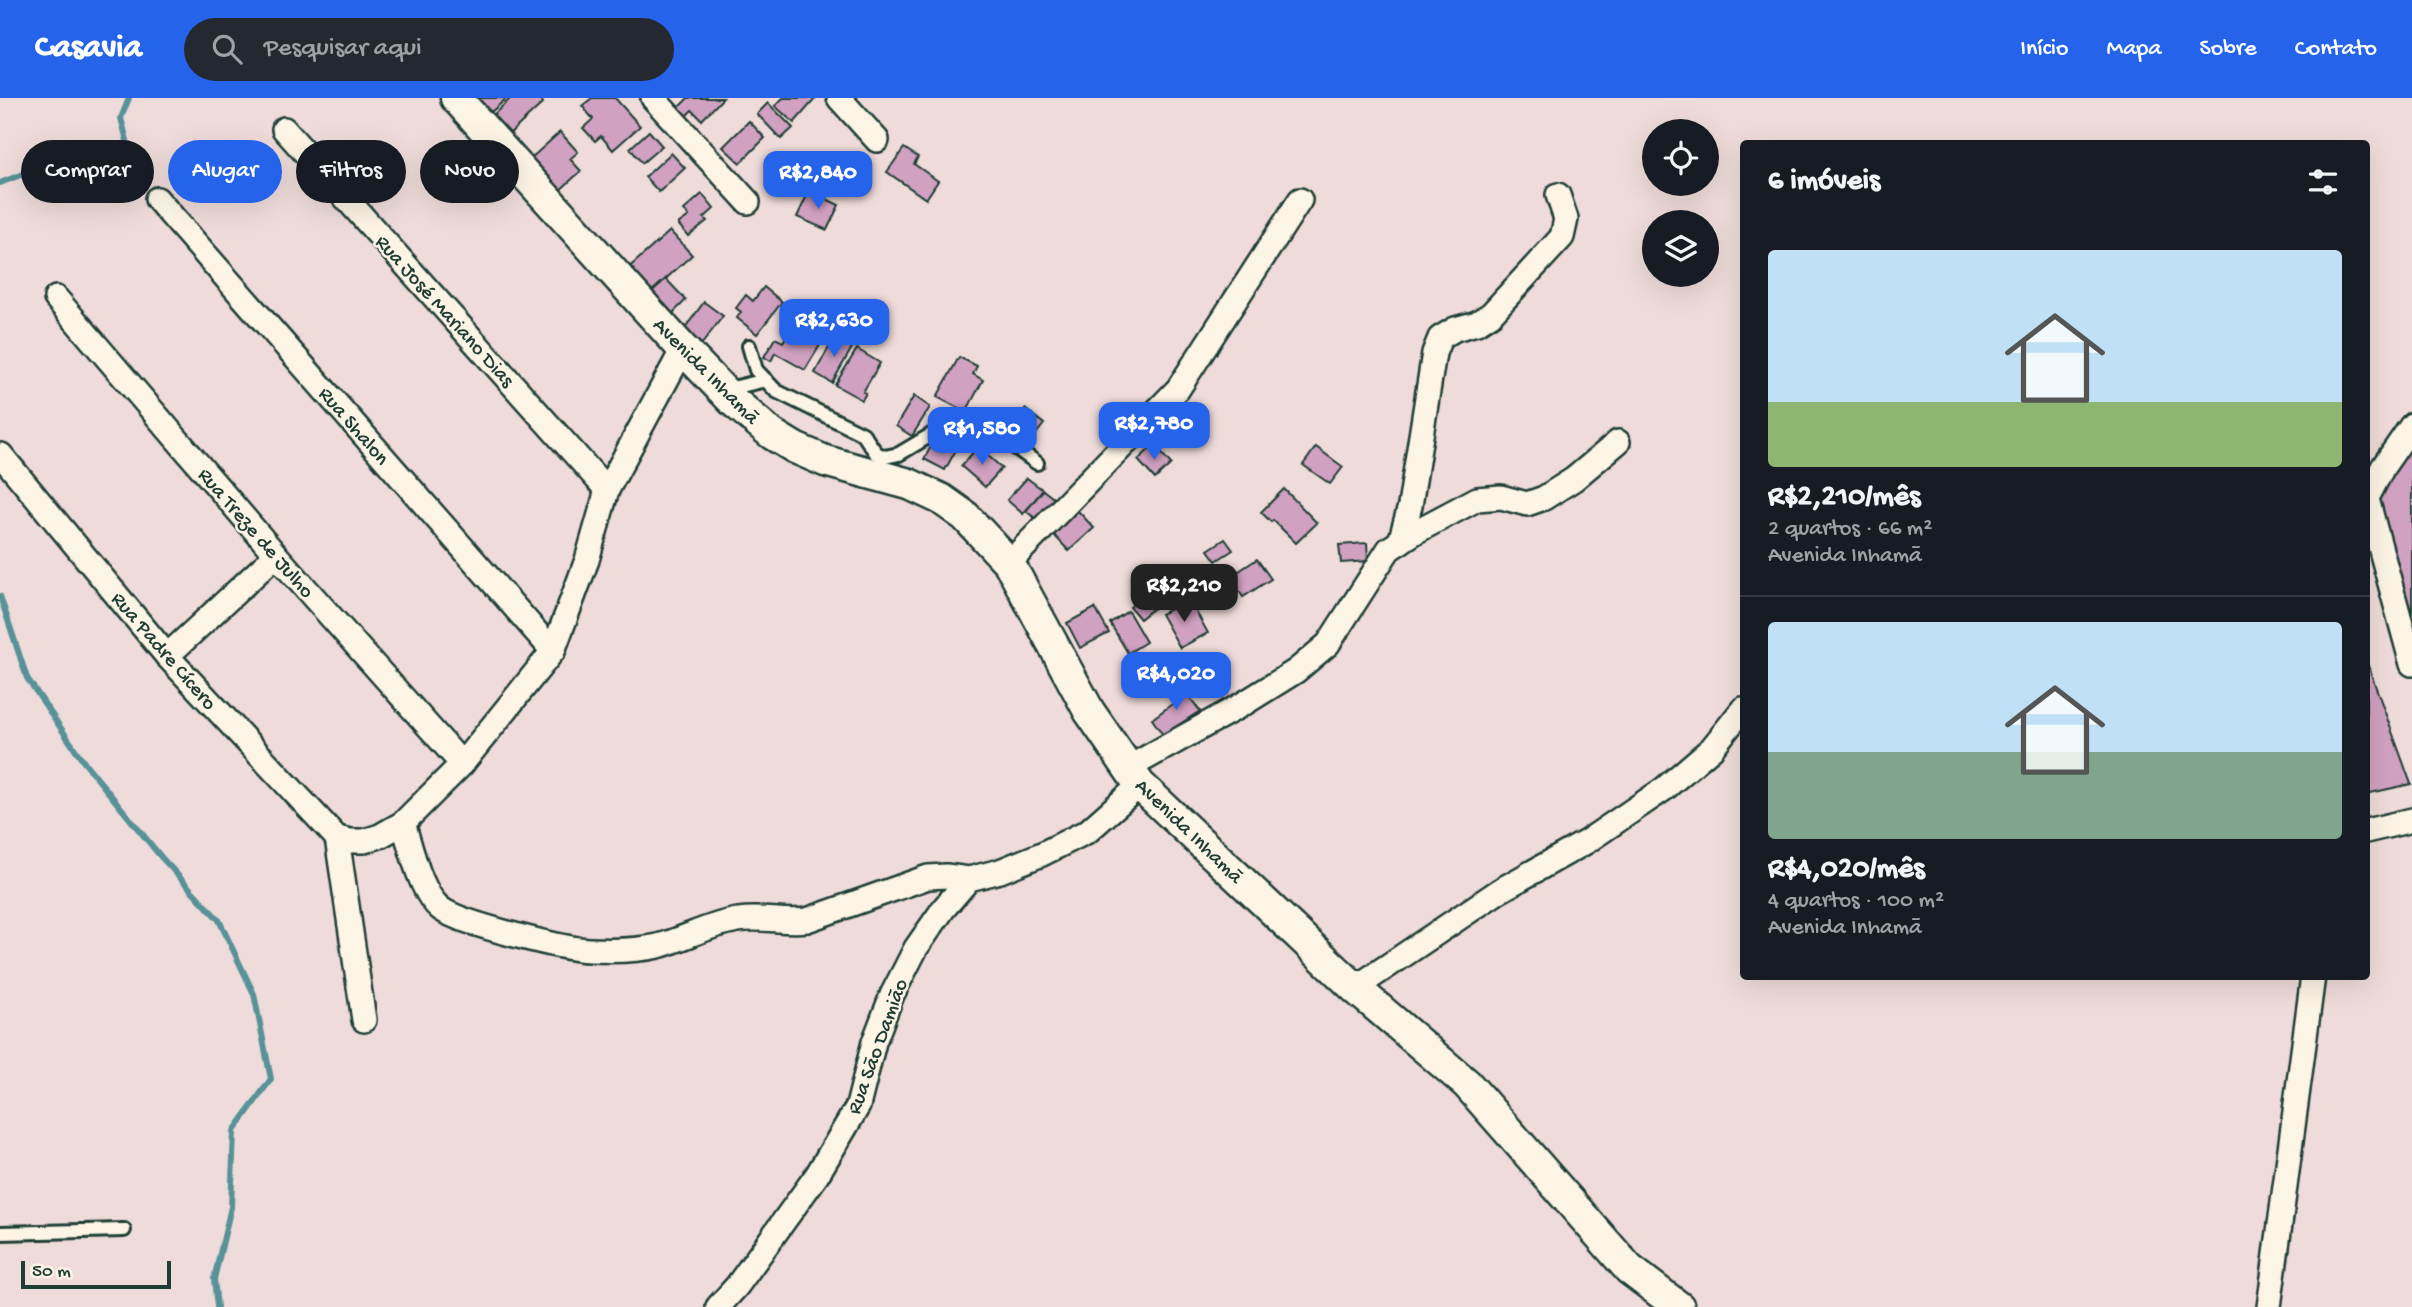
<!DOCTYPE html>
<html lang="pt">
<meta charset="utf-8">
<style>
:root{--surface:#171b24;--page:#242831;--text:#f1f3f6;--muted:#9ea1a6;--line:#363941;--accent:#2563eb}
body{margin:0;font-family:"Gochi Hand",sans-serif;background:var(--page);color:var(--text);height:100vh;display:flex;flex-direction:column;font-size:26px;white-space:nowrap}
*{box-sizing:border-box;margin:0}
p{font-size:23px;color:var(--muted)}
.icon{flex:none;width:38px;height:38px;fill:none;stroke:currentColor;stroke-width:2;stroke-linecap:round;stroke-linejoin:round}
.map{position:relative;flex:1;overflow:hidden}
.sheet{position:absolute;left:1740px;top:42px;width:630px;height:840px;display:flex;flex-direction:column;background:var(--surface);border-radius:7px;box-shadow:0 7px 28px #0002}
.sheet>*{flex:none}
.top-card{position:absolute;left:21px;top:42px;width:665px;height:63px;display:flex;gap:14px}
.controls{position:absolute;left:1642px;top:21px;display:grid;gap:14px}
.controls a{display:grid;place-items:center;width:77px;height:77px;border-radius:50%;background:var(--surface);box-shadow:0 7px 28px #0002;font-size:35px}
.scale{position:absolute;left:21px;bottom:18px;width:150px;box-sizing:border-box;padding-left:7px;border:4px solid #1f3d34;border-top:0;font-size:19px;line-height:24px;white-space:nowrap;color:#1f3d34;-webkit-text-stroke:5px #fcf5e5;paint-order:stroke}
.price{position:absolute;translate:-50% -60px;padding:0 16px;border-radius:14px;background:var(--accent);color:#fff;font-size:23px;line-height:46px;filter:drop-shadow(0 2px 4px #0008)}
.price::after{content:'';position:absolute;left:50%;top:42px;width:21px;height:16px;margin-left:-10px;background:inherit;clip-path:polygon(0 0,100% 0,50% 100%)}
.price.active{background:#222;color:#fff}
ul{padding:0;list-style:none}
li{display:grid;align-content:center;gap:14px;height:371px;padding:0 28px}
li+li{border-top:2px solid var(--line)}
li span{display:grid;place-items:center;height:217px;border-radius:7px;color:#555}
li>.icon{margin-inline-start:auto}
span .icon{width:126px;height:126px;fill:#fffc;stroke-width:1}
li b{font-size:30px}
h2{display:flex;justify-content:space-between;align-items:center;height:84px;padding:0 28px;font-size:30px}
.tag{padding:0 24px;border-radius:32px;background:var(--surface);box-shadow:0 7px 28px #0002;font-size:24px;line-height:63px}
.tag.active{background:var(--accent);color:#fff}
header{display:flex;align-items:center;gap:42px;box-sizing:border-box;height:98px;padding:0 35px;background:var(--accent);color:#fff}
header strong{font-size:33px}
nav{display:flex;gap:38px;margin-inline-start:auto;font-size:24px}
.search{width:490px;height:63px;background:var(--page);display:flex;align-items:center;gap:18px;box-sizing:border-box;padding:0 24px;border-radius:38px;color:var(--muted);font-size:26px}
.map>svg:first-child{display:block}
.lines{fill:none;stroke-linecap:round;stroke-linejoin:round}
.stream{stroke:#579298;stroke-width:6}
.building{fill:#d1a1c1;stroke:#1f3d34;stroke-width:2}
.service-casing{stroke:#1f3d34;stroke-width:18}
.minor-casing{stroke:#1f3d34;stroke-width:28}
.tertiary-casing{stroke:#1f3d34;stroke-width:35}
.service{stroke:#fcf5e5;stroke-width:12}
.minor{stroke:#fcf5e5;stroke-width:23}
.tertiary{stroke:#fcf5e5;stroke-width:30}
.labels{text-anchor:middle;stroke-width:5;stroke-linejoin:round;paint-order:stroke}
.street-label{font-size:21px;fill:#1f3d34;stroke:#fcf5e5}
</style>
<header>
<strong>Casavia</strong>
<div class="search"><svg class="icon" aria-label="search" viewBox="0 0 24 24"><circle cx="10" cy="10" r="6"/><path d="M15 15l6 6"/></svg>Pesquisar aqui</div>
<nav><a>Início</a><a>Mapa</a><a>Sobre</a><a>Contato</a></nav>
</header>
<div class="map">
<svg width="2412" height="1209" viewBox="0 0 2412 1209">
<rect width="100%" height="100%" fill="#efdcda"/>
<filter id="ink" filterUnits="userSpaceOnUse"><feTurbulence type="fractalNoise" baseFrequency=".0143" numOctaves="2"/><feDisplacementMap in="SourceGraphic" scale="14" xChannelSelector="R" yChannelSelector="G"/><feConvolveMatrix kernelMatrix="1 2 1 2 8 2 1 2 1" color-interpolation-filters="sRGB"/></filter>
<g filter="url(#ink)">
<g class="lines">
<g class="stream">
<polyline points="0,85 23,76 94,69 130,54 121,20 129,0"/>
<polyline points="0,498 27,580 83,663 161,759 219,822 254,896 271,981 234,1033 231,1109 214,1181 217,1209"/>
</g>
</g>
<g class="building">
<polygon points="478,0 507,0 491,14"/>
<polygon points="511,0 541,0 543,5 507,38 490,20"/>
<polygon points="592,0 615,0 640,28 613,52 601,38 595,43 583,30 593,21 582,8"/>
<polygon points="688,0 723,0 702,22 692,12 683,21 675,13"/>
<polygon points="783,0 816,0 794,25 775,8"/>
<polygon points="768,5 793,30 781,41 757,16"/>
<polygon points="749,23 765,40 740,65 723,49"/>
<polygon points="649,33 662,48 642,65 630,50"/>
<polygon points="560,34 578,54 570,61 581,73 558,94 529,62"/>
<polygon points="904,50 918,59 914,66 938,83 926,101 887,74"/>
<polygon points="671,55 685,70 659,94 645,79"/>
<polygon points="809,93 839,107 827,132 797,119"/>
<polygon points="702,96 714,111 704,120 707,123 688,138 678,126 689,118 684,112"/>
<polygon points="670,133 692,157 648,197 625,173"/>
<polygon points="666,181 686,202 669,219 648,197"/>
<polygon points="764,189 782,204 757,236 737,220 741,214 736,210 746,197 753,203"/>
<polygon points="704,204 723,218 702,246 683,233"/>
<polygon points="802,212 831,229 805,272 775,255 771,263 764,259 775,240 783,244"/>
<polygon points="835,238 853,248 832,285 815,275"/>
<polygon points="857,251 880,265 863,294 866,295 862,302 835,287"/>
<polygon points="959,259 977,268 973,276 983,282 966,314 937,299"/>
<polygon points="914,298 930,309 912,338 896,328"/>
<polygon points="1025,311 1044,326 1028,346 1009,331"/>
<polygon points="937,338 957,350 945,372 924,361"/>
<polygon points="2412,345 2412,523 2378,397"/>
<polygon points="1154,347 1171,366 1155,381 1138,362"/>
<polygon points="978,349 1002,370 985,389 961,368"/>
<polygon points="1316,349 1343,369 1330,386 1303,367"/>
<polygon points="1027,380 1043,392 1023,416 1007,402"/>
<polygon points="1284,391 1317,425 1296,445 1273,422 1271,424 1261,414"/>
<polygon points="1043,392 1057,403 1040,424 1026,413"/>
<polygon points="1078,413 1094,430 1069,453 1053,436"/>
<polygon points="1225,441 1233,452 1216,463 1208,452"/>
<polygon points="1367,445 1368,463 1341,465 1339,447"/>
<polygon points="1257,461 1271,481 1243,499 1230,479"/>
<polygon points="1150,491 1161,504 1140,521 1130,509"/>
<polygon points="1189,501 1208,535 1180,550 1161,516"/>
<polygon points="1095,510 1109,535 1080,550 1067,525"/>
<polygon points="1128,513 1146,544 1128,555 1110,525"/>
<polygon points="2366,562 2411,686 2366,696"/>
<polygon points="1183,590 1200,613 1163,637 1152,621 1175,604 1171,598"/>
</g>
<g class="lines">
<g class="service-casing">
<g id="service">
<polyline points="749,248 756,272 776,293 863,336 876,355 885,359 899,356 941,331 971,336 996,336 1037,365"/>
<polyline points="724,292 766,282"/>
<polyline points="0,1135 124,1132"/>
</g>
</g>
<g class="minor-casing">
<g id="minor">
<polyline points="653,0 748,104"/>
<polyline points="839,0 877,42"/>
<polyline points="284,31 607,392"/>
<polyline points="157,101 553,553"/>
<polyline points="56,200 276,457 462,666"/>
<polyline points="1,357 167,558 337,740"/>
<polyline points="2367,401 2412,566"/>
<polyline points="2366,402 2383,369 2412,327"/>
<polyline points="1400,444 1410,408 1434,255 1440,240 1455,231 1477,225 1491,216 1562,139 1566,121 1558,97"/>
<polyline points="1009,465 1178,291 1300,102"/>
<polyline points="167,558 276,457"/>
<polyline points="1128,670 1243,606 1296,573 1328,546 1389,451 1415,434 1477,401 1501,399 1527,406 1544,400 1574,381 1618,344"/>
<path d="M403,725C411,749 420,795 441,811C460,825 563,851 589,852C611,853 636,853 658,848C685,841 710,826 738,822C761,818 784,825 807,822L928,779L946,778L969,781"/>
<polyline points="2366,733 2412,722"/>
<polyline points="337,740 350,743 364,743 380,738 403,725 462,666 553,553 587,462 607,392 683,251"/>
<polyline points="337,740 364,922"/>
<polyline points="1355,890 1499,793 1586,744 1664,691 1712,650 1743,611"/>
<polyline points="718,1209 737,1188 817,1077 858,1008 874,944 892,897 916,850 944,810 969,781 1000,773 1042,756 1088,733 1140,687"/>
<polyline points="2269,1209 2313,878"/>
</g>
</g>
<g class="tertiary-casing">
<polyline id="tertiary" points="456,0 683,251 733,303 772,336 795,350 825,363 909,386 941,401 965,418 1009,465 1089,613 1140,687 1355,890 1467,986 1629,1171 1679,1209"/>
</g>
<use href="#service" class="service"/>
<use href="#minor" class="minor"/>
<use href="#tertiary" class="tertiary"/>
</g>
</g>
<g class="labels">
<g class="street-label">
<text transform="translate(446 212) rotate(48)" y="7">Rua José Mariano Dias</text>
<text transform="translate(707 272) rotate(45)" y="7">Avenida Inhamã</text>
<text transform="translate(355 327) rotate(49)" y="7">Rua Shalon</text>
<text transform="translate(257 434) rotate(49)" y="7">Rua Treze de Julho</text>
<text transform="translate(165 552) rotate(49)" y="7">Rua Padre Cícero</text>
<text transform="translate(1190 732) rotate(44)" y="7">Avenida Inhamã</text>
<text transform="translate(876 948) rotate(-70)" y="7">Rua São Damião</text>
</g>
</g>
</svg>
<div class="controls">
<a><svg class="icon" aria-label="locate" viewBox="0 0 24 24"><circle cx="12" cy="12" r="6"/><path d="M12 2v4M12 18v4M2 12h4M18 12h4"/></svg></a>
<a><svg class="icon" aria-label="layers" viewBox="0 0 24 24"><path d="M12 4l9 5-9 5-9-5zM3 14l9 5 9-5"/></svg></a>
</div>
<div class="scale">50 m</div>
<b class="price" style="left:818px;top:113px">R$2,840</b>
<b class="price" style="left:834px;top:261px">R$2,630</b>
<b class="price" style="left:1154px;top:364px">R$2,780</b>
<b class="price" style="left:982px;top:369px">R$1,580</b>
<b class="price active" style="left:1184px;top:526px">R$2,210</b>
<b class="price" style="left:1176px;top:614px">R$4,020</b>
<div class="top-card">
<a class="tag">Comprar</a>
<a class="tag active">Alugar</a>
<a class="tag">Filtros</a>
<a class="tag">Novo</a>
</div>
<section class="sheet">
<h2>6 imóveis<svg class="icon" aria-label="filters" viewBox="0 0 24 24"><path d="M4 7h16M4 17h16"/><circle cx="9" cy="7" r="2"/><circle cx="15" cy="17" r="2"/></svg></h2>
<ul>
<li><span style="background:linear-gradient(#bfe0f5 70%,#8fb573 0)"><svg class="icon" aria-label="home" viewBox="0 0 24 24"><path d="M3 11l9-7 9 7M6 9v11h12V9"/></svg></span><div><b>R$2,210/mês</b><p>2 quartos · 66 m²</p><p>Avenida Inhamã</p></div></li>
<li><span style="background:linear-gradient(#bfe0f5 60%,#7fa58c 0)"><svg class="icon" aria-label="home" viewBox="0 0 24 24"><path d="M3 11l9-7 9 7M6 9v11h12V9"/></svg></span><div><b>R$4,020/mês</b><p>4 quartos · 100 m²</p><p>Avenida Inhamã</p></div></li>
</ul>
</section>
</div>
